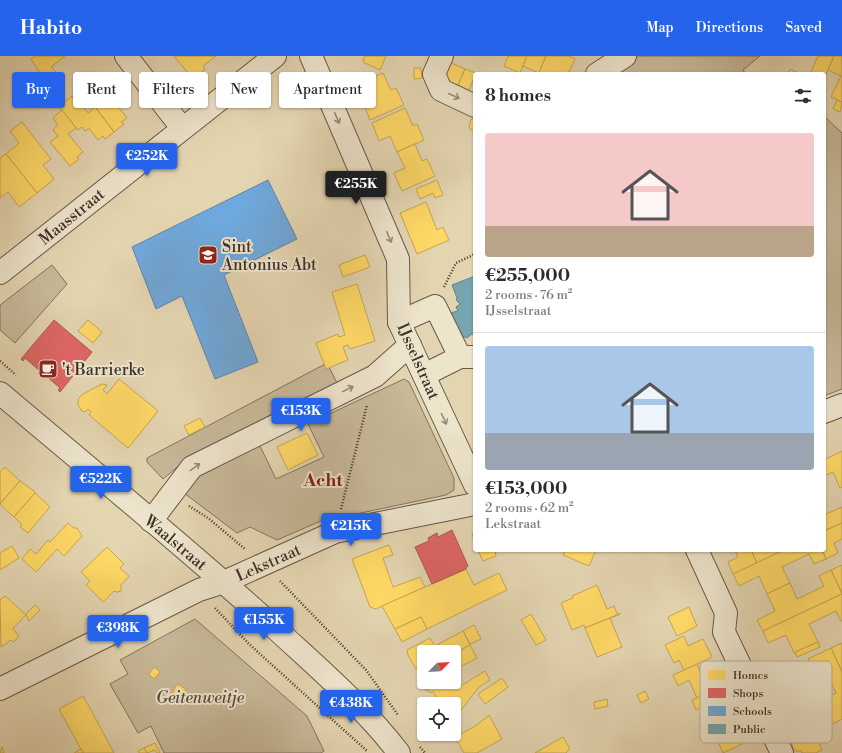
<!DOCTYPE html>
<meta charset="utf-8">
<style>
:root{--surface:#fff;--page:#f7f7f7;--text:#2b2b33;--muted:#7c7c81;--line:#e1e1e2;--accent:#2563eb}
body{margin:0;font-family:"Libre Bodoni",serif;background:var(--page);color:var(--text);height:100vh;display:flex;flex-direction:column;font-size:15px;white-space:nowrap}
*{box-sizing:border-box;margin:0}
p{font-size:13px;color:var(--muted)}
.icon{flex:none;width:22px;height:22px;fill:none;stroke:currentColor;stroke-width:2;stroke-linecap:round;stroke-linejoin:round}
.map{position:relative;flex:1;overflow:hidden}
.sheet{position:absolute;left:473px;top:16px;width:353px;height:480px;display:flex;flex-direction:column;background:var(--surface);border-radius:4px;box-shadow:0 1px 3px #0004}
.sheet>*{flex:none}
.hud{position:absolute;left:12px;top:16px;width:380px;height:36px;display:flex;gap:8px}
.needle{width:26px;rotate:65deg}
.tools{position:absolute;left:417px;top:589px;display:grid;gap:8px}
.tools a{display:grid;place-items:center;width:44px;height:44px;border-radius:4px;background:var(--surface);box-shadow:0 1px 3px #0004;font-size:20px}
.price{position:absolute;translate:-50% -34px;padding:0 9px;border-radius:4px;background:var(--accent);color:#fff;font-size:13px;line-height:26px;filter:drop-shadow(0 1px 2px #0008)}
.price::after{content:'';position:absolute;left:50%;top:24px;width:12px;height:9px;margin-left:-6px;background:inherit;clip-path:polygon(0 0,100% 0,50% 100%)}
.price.active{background:#222;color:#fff}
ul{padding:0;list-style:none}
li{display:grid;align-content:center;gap:8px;height:212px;padding:0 12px}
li+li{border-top:1px solid var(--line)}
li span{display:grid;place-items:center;height:124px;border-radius:4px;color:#555}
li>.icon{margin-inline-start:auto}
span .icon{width:72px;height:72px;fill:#fffc;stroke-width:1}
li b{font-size:17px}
h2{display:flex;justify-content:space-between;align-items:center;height:48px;padding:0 12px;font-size:17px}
.tag{padding:0 14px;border-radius:4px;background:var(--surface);box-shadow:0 1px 3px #0004;font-size:14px;line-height:36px}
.tag.active{background:var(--accent);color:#fff}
header{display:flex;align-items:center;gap:24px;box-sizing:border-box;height:56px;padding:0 20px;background:var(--accent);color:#fff}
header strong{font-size:19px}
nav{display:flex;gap:22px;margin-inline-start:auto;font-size:14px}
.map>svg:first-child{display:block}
.green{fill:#c8b99a;stroke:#837460}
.homes{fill:#ffd966;stroke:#c5a653}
.shops{fill:#e06666;stroke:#af5653}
.schools{fill:#6fa8dc;stroke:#6084a6}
.public{fill:#76a5af;stroke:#658286}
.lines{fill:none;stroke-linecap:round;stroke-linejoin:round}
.minor-casing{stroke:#68584a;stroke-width:24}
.path{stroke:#3e2f27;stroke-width:2.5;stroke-dasharray:1 2;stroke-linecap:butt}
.minor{stroke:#ede4cc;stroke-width:22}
.oneway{stroke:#968a7a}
.labels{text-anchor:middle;stroke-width:4;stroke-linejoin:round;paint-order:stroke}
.street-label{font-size:16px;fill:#3e2f27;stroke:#ede4cc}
.poi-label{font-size:16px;fill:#3e2f27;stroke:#ede4cc;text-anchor:start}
.park-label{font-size:16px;font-style:italic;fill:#5a4b3e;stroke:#ede4cc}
.quarter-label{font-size:18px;font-weight:bold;fill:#7a1f14;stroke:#ede4cc}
.key{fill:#ede4cc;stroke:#b8ae9a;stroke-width:1}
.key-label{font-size:11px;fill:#3e2f27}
</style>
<header>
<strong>Habito</strong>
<nav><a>Map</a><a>Directions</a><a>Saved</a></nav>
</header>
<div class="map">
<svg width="842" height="697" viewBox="0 0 842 697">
<rect width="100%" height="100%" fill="#e4d5b1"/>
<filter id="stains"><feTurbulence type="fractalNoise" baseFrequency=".005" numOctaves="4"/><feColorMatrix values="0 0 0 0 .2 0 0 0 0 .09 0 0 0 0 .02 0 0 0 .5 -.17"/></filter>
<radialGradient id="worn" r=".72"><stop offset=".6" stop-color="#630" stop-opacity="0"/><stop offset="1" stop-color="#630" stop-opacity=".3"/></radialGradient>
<g class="green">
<polygon points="636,0 760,0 743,14 746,18 608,18"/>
<polygon points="824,60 842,77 842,333 824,340"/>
<polygon points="52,209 67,228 15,287 0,274 0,249"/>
<polygon points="327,307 337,327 182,407 163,423 147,406 147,402"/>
<polygon points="404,323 409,326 454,422 454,434 446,439 342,461 330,461 277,484 250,471 237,477 184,437 196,419 259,388 276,423 324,401 308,368"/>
<polygon points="195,563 307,660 324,695 321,697 164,697 151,670 138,677 110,628 128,618 120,604"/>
</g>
<g class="homes">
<polygon points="35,0 65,0 51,11 58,18 40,32 33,22 40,17 31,3"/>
<polygon points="174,0 216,0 203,10 205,13 193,23"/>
<polygon points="365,0 386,0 380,14 363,6"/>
<polygon points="508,0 527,0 520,17 504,10"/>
<polygon points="527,0 546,0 539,17 523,10"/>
<polygon points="546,0 569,0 575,3 568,18 542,18 539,17"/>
<polygon points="818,0 834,0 824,23 824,18 810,18"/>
<polygon points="834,0 842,0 842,46 831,41 841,20 828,14"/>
<polygon points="445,4 465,13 458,29 441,22"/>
<polygon points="414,12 421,12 422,22 414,23"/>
<polygon points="465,13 476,17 469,34 458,29"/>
<polygon points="790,13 801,18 788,18"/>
<polygon points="383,17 391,34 396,32 404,49 370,64 363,46 374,42 366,25"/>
<polygon points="106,20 120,37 112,43 127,62 121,66 124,68 114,76 95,51 102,45 97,39 103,35 97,27"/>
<polygon points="72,40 81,52 83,50 88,57 95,51 114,76 105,83 103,80 98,84 89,72 85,75 82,71 78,74 59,51"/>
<polygon points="837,44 842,46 840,56 833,53"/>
<polygon points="405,52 413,70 417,68 424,84 397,96 390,80 379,85 372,67"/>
<polygon points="62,54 76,72 68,78 83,96 77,101 79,103 70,110 50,86 58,80 53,74 58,69 53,62"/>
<polygon points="471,63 475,63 475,76 469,72"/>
<polygon points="22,66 51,103 43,109 54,123 37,137 6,98 19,87 10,75"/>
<polygon points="415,88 422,105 427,103 435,120 402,135 394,117 405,112 397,96"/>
<polygon points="6,98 37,137 19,151 8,136 0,142 0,102"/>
<polygon points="437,124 443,139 435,142 433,137 420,143 416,133"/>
<polygon points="426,146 437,174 443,171 449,184 417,198 400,157"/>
<polygon points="365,199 370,211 343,221 339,209"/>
<polygon points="357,228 375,285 350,293 348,289 343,291 348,304 326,313 316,287 338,278 339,281 345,279 332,236"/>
<polygon points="88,264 102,276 93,287 78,275"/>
<polygon points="119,323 158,355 128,392 89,359 91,356 88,353 85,356 82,355 78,349 78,343 83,338 102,328 107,329 103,334 107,338"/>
<polygon points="200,362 205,371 189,379 184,370"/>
<polygon points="307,377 318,399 288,414 277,391"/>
<polygon points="842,395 842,431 840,432 833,416 824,420 824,404"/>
<polygon points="5,411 20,425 0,448 0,416"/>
<polygon points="20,425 34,435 35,437 14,461 0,448"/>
<polygon points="35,437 50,451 28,477 20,471 22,468 14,461"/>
<polygon points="842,451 842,467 824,475 824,459"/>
<polygon points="68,467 74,472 77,472 82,480 64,500 57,493 36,516 22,503 30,493 36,498 48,484 50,486"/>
<polygon points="842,467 842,483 834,487 838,497 826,503 822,494 824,494 824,475"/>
<polygon points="475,476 475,486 472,478"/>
<polygon points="389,489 393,499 383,502 393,531 420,521 425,531 376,553 370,551 352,503"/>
<polygon points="12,490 19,502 0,514 0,497"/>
<polygon points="107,491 124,508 120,512 129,520 121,529 121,535 117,536 114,535 103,546 86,529 90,525 81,516"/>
<polygon points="478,494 495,494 496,500 483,505"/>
<polygon points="565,494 596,494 589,510 563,499"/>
<polygon points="735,494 751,494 757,507 733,518 728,506 738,501"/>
<polygon points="751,494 779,494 780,496 757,507"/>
<polygon points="784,494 822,494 826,503 814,508 809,498 782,511 790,527 767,538 759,520 739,530 733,518"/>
<polygon points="842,509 842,537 831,514"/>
<polygon points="466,513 474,529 499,517 507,534 427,573 421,561 395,573 382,550"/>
<polygon points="831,514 842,538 763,575 757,564 775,555 767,538 790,527 797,543 824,530 819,520"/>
<polygon points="597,529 607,553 614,550 617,558 620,558 585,572 584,569 572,574 561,547 573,542 572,540"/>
<polygon points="842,538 842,565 841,565 836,555 809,568 818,586 794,597 786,579 768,587 763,575"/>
<polygon points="5,540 26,559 13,572 19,581 13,586 11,584 1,591 0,544"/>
<polygon points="35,549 40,554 29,565 26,558"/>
<polygon points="689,551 697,570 677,580 668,561"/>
<polygon points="531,558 546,584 536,589 521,564"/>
<polygon points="620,558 610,562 622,591 597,601 585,572"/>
<polygon points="421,561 427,573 402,586 395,573"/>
<polygon points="474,569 481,583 470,588 463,575"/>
<polygon points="463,575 470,589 459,595 457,594 453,596 424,596 424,609 416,613 408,599 407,594 430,582 435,590"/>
<polygon points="684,580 688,590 703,583 712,601 684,614 679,604 674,607 665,589"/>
<polygon points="818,586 820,591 797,601 795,596"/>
<polygon points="842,587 842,616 831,592"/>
<polygon points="470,589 477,602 454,614 454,598"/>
<polygon points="831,592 842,616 842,663 831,669 820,645 836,637 824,611 813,615 808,603"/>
<polygon points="802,606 807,618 792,626 804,652 820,645 831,669 814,677 822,694 816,697 802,697 800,694 797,696 793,691 764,624"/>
<polygon points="697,608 701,618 716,610 725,629 697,642 689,624 678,630 673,619"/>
<polygon points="154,611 160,616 154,623 149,618"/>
<polygon points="485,615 490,624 479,631 454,663 454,648 440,648 433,635 430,637 428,634 426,635 420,619 424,617 424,626 454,626 457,632"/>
<polygon points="502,622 508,631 485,648 478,638"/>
<polygon points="177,628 186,633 181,642 172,638"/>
<polygon points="645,635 649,643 641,647 637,639"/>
<polygon points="710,636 714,645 729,638 738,656 710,669 702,651 696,654 692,644"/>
<polygon points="83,640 91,654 114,697 83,697 59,653"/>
<polygon points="607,643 608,650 595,653 594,646"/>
<polygon points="489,659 502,683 477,697 464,697 455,681 477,669"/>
<polygon points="723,663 727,673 743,665 751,684 723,697 715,679 709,682 705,672"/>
<polygon points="563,681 570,693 566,697 535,697"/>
<polygon points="155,687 160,697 157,697 155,694 147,697 144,692"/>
<polygon points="2,691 4,697 0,697"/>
<polygon points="144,692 147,697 139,697 138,695"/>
<polygon points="81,693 83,697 74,697"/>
</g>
<g class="shops">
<polygon points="54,264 92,296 60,336 58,334 60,332 45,319 43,322 38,317 40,315 25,302 23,305 21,303"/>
<polygon points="452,474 468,510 466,511 466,513 432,528 415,491 429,485 428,482 437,477 438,481"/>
</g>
<polygon class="schools" points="268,124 297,183 224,219 258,306 215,323 182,240 156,253 132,191"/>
<polygon class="public" points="475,220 475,280 472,278 467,282 462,280 458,275 450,257 458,255 456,251 460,248 456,244 457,242 452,229"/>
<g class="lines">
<g class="minor-casing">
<g id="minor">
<polyline points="126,0 182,72"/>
<polyline points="311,0 398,203 399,266 475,429"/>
<polyline points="442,0 434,18 441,34 475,50"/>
<polyline points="597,18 625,0"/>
<polyline points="0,217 275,0"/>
<polyline points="399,266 435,250 460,301"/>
<polyline points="424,319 460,301 474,301"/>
<path d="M0,337C92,415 186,491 276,573C318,612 364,651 399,697"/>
<polyline points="824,356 842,349"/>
<polyline points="151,465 192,411 375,320 410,289"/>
<polyline points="697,494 726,557 724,576 782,697"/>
<polyline points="0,633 199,534 224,526 335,476 475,448"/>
</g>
</g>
<g class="path">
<polyline points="444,231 456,207 475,198"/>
<polyline points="0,305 16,319"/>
<polyline points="189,450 208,462 245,493"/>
<polyline points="341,453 367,349"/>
<polyline points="280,525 366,614 398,659"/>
<polyline points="215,552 249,588 367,695"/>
<polyline points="420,691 425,697"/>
</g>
<use href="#minor" class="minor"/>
</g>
<defs><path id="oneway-shaft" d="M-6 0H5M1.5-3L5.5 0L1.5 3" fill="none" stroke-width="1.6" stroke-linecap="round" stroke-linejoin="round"/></defs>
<g class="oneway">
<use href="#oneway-shaft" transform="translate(454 40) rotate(25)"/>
<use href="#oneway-shaft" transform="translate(337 62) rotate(67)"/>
<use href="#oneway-shaft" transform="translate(389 181) rotate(67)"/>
<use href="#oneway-shaft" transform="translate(348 333) rotate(-26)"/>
<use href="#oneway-shaft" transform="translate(444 363) rotate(65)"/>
<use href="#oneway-shaft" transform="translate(195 411) rotate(-36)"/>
</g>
<defs>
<g id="school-square" transform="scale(1)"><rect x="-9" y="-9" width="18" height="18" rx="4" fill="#8f2418" stroke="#ede4cc"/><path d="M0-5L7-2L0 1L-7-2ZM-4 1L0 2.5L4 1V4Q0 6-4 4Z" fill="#fff"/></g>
<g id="cafe-square" transform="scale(1)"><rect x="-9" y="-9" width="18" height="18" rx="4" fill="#8f2418" stroke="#ede4cc"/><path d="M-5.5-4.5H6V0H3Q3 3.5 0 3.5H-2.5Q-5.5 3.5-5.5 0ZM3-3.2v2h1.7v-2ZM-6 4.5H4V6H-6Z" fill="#fff"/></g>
</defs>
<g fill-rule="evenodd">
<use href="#school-square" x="208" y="199"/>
<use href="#cafe-square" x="48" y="313"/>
</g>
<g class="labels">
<g class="street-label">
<text transform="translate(71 160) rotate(-39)" y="6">Maasstraat</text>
<text transform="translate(419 305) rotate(66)" y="6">IJsselstraat</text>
<text transform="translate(176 486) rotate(40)" y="6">Waalstraat</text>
<text transform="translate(268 506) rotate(-24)" y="6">Lekstraat</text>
</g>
<g class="poi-label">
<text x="222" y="196">Sint<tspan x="222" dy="18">Antonius Abt</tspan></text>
<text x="62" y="319">'t Barrierke</text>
</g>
<g class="park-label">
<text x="200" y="647">Geitenweitje</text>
</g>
<g class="quarter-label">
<text x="323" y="430">Acht</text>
</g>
</g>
<rect x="700" y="605" width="132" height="82" rx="6" class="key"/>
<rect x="708" y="614" width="18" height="10" fill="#ffd966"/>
<rect x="708" y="632" width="18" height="10" fill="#e06666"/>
<rect x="708" y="650" width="18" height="10" fill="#6fa8dc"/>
<rect x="708" y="668" width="18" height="10" fill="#76a5af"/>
<g class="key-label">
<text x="733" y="623">Homes</text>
<text x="733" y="641">Shops</text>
<text x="733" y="659">Schools</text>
<text x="733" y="677">Public</text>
</g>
<rect width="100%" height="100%" filter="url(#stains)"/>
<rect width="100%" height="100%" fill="url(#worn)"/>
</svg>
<div class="tools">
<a><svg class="needle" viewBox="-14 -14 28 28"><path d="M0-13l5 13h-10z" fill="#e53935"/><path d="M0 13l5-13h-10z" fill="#7c7c81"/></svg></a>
<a><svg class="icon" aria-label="locate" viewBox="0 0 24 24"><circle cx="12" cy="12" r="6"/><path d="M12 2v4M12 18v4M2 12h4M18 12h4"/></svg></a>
</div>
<b class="price" style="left:147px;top:121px">€252K</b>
<b class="price active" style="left:356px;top:149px">€255K</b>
<b class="price" style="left:301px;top:376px">€153K</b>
<b class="price" style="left:101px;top:444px">€522K</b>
<b class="price" style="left:351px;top:491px">€215K</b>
<b class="price" style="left:264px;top:585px">€155K</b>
<b class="price" style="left:118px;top:593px">€398K</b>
<b class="price" style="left:351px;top:668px">€438K</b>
<div class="hud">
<a class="tag active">Buy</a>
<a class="tag">Rent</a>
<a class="tag">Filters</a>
<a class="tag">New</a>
<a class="tag">Apartment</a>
</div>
<section class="sheet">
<h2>8 homes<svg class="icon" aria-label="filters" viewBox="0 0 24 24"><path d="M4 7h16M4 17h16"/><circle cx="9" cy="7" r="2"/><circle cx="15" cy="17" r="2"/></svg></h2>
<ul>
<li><span style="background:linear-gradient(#f6c9c9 75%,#b9a48a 0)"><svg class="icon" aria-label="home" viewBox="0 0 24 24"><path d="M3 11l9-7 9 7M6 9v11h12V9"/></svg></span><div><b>€255,000</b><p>2 rooms · 76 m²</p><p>IJsselstraat</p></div></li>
<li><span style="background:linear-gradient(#a9c7e8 70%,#9aa5b1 0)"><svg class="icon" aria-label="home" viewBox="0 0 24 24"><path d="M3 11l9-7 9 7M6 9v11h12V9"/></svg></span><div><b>€153,000</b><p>2 rooms · 62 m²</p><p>Lekstraat</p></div></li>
</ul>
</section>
</div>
